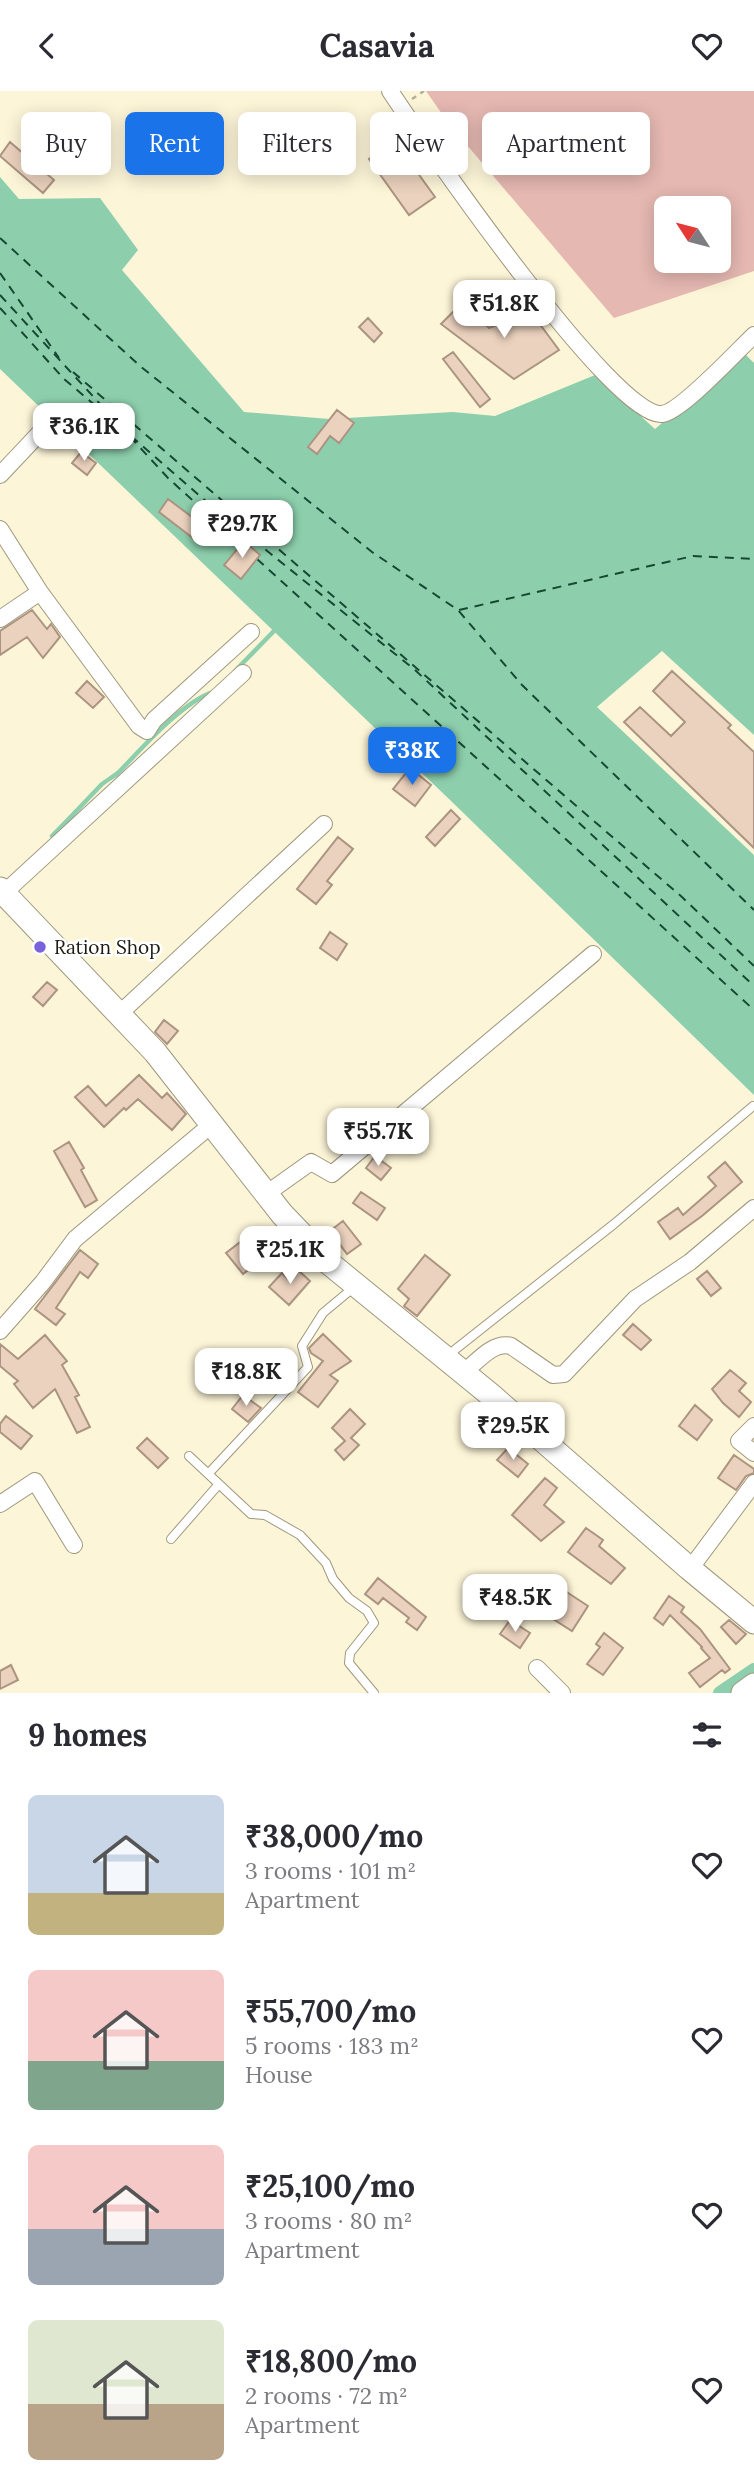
<!DOCTYPE html>
<html lang="en">
<head>
<meta charset="utf-8">
<style>
  body { margin:0; font-family:Lora,serif; background:#f7f7f7; color:#2b2b33; height:100vh; display:flex; flex-direction:column; font-size:26px; white-space:nowrap }
  * { box-sizing:border-box; margin:0 }
  p { font-size:23px; color:#7c7c81 }
  .icon { flex:none; width:38px; height:38px; fill:none; stroke:currentColor; stroke-width:2; stroke-linecap:round; stroke-linejoin:round }
  .map { position:relative; height:1602px; overflow:hidden }
  .sheet { display:flex; flex-direction:column; background:#fff; flex:1 }
  .sheet>* { flex:none }
  .hud { position:absolute; left:21px; top:21px; width:712px; height:63px; display:flex; gap:14px }
  .needle { width:46px; rotate:306deg }
  .fabs { position:absolute; left:654px; top:105px; display:grid; gap:14px }
  .fabs a { display:grid; place-items:center; width:77px; height:77px; border-radius:10px; background:#fff; box-shadow:0 4px 18px #0003; font-size:35px }
  .price { position:absolute; translate:-50% -60px; padding:0 16px; border-radius:14px; background:#fff; color:#222; font-size:23px; line-height:46px; filter:drop-shadow(0 2px 4px #0008) }
  .price::after { content:''; position:absolute; left:50%; top:42px; width:21px; height:16px; margin-left:-10px; background:inherit; clip-path:polygon(0 0,100% 0,50% 100%) }
  .price.active { background:#1a73e8; color:#fff }
  ul { padding:0; list-style:none }
  li { display:flex; align-items:center; gap:21px; height:175px; padding:0 28px }
  li span { display:grid; place-items:center; flex:none; width:196px; height:140px; border-radius:10px; color:#555 }
  li>.icon { margin-inline-start:auto }
  span .icon { width:84px; height:84px; fill:#fffc; stroke-width:1 }
  li b { font-size:30px }
  h2 { display:flex; justify-content:space-between; align-items:center; height:84px; padding:0 28px; font-size:30px }
  .tag { padding:0 24px; border-radius:10px; background:#fff; box-shadow:0 4px 18px #0003; font-size:24px; line-height:63px }
  .tag.active { background:#1a73e8; color:#fff }
  header { display:flex; justify-content:space-between; align-items:center; height:91px; padding:0 28px; background:#fff; font-size:32px; font-weight:800 }
  .map>svg:first-child { display:block }
  .green { fill:#e5b8b1; fill-rule:evenodd }
  .water { fill:#8dcfad }
  .lines { fill:none; stroke-linecap:round; stroke-linejoin:round }
  .stream { stroke:#8dcfad; stroke-width:4.5 }
  .canal { stroke:#8dcfad; stroke-width:14 }
  .ferry { stroke:#154932; stroke-width:2; stroke-dasharray:9 7; stroke-linecap:butt }
  .building { fill:#ebd2be; stroke:#ab9481; stroke-width:2 }
  .lane-casing { stroke:#9e977c; stroke-width:10 }
  .street-casing { stroke:#9e977c; stroke-width:18 }
  .secondary-casing { stroke:#9e977c; stroke-width:25 }
  .path { stroke:#b4ae97; stroke-width:2.5; stroke-dasharray:5 5; stroke-linecap:butt }
  .lane { stroke:#fff; stroke-width:8 }
  .street { stroke:#fff; stroke-width:16 }
  .secondary { stroke:#fff; stroke-width:23 }
  .poi-dot { fill:#7a62dc; stroke:#fff; stroke-width:2.5 }
  .labels { text-anchor:middle; dominant-baseline:central; stroke-width:5; stroke-linejoin:round; paint-order:stroke }
  .poi-label { font-size:19px; fill:#1d1a10; stroke:#fff; text-anchor:start }
</style>
</head>
<body>
<header><svg class="icon" aria-label="back" viewBox="0 0 24 24"><path d="M15 5l-7 7 7 7"/></svg>Casavia<svg class="icon" aria-label="heart" viewBox="0 0 24 24"><path d="M12 20l-8-8c-3-5 5-10 8-4 3-6 11-1 8 4z"/></svg></header>
<div class="map">
<svg width="754" height="1602" viewBox="0 0 754 1602">
  <rect width="100%" height="100%" fill="#fdf5d8"/>
  <path class="green" d="M426,0H754V180L614,227L449,33ZM667,117H719V170H667Z"/>
  <path class="water" d="M0,86L19,108L100,107L138,159L122,179L244,321L329,328L453,321L495,325L595,284L655,338L743,261L754,272V644L662,560L597,616L754,764V1004L449,708L0,278Z"/>
  <g class="lines">
    <path class="stream" d="M235,580L273,541
      M52,745C69,728 85,711 101,694C107,689 113,686 119,681C142,657 183,610 214,601"/>
    <path class="canal" d="M720,1602L754,1579"/>
    <path class="ferry" d="M0,147L140,275L372,461L458,519L522,594L754,819
      M0,182L59,267
      M0,204L168,387L243,455
      M0,217L64,288L116,332
      M73,281L682,806L754,875
      M131,345L215,418L415,579L754,895
      M257,468L754,919
      M459,519L693,465L754,468"/>
  </g>
  <path class="building" d="M394,49L435,106L409,124L369,68Z
    M10,51L54,89L43,102L0,65Z
    M464,210L489,237L530,220L559,259L514,288L441,233Z
    M368,227L382,242L374,251L359,236Z
    M453,261L490,308L480,316L443,268Z
    M337,319L354,332L339,352L330,345L317,363L308,356Z
    M81,361L96,372L87,384L72,372Z
    M168,408L208,438L198,451L159,421Z
    M244,450L260,464L241,488L224,474Z
    M32,519L47,538L51,533L60,546L43,567L27,546L0,564V540Z
    M672,580L731,634L728,637L754,661V757L624,631L640,616L671,645L685,631L653,600Z
    M87,590L104,606L93,617L76,602Z
    M410,677L431,694L415,715L393,698Z
    M451,719L460,728L435,755L426,746Z
    M338,746L353,758L327,790L332,794L316,813L297,798Z
    M330,841L347,853L337,869L320,857Z
    M47,891L57,899L43,915L33,906Z
    M164,929L178,940L167,953L155,941Z
    M139,984L162,1007L167,1002L186,1023L172,1039L138,1008L126,1019L124,1017L104,1036L75,1006L88,995L106,1015Z
    M69,1051L84,1077L81,1079L97,1109L85,1116L54,1060Z
    M375,1065L391,1077L381,1089L366,1077Z
    M725,1071L742,1091L702,1125L670,1148L658,1131L678,1117L683,1124L716,1095L708,1086Z
    M361,1101L385,1117L377,1129L353,1112Z
    M343,1130L361,1153L347,1163L330,1140Z
    M248,1145L265,1166L243,1183L226,1162Z
    M284,1145L293,1154L276,1170L267,1161Z
    M80,1159L98,1173L88,1187L80,1181L56,1217L65,1223L56,1234L35,1218Z
    M425,1164L450,1184L417,1225L404,1215L409,1208L398,1198Z
    M298,1179L310,1190L289,1214L269,1196L282,1182L289,1189Z
    M707,1180L721,1197L711,1205L697,1188Z
    M633,1233L651,1249L641,1259L623,1244Z
    M323,1243L351,1270L330,1284L338,1290L318,1316L298,1301L323,1270L311,1262L309,1257Z
    M45,1244L67,1270L62,1274L79,1304L75,1306L90,1336L77,1342L55,1298L33,1317L14,1293L18,1290L0,1275V1253L18,1268Z
    M730,1279L746,1292L739,1300L751,1311L739,1326L723,1312L712,1298Z
    M243,1304L261,1317L248,1331L232,1318Z
    M695,1314L712,1329L697,1349L679,1335Z
    M350,1318L365,1333L351,1347L359,1354L344,1369L335,1359L345,1350L332,1337Z
    M6,1325L32,1345L21,1358L0,1341V1333Z
    M147,1347L168,1367L158,1377L137,1357Z
    M508,1357L528,1373L518,1386L497,1369Z
    M734,1364L754,1378V1382L746,1385L736,1399L718,1387Z
    M545,1387L557,1397L544,1414L564,1431L541,1450L512,1424Z
    M586,1437L603,1449L599,1455L625,1477L611,1493L568,1461Z
    M378,1487L426,1526L417,1539L406,1531L409,1527L383,1507L378,1513L365,1503Z
    M559,1496L588,1515L572,1540L528,1512L538,1497L552,1506Z
    M669,1505L684,1516L681,1521L700,1538L730,1578L725,1582L722,1579L700,1596L689,1582L710,1567L701,1557L702,1556L670,1524L663,1534L654,1527Z
    M510,1529L530,1542L520,1557L500,1543Z
    M729,1529L746,1543L736,1553L721,1536Z
    M604,1542L623,1557L603,1584L587,1573L600,1556L596,1553Z
    M11,1574L18,1589L0,1598V1580Z"/>
  <g class="lines">
    <defs>
      <path id="lane" d="M447,1265L614,1133L753,1015
        M189,1365L251,1423L265,1424L300,1444L326,1472L333,1488L349,1507L367,1520L374,1532L350,1562L349,1572L374,1602
        M209,1382L308,1276L302,1255L323,1222L353,1197
        M171,1448L219,1393"/>
      <path id="street" d="M390,0C422,48 615,329 662,323C681,321 737,260 754,244
        M0,384L49,332
        M0,438L40,501L139,635L147,640L154,629L251,541
        M0,528L40,501
        M4,802L243,582
        M119,923L324,733
        M266,1103L311,1071L332,1083L593,863
        M0,1240L43,1191L75,1148L211,1034
        M463,1282C477,1271 493,1250 511,1255L553,1284L564,1283L635,1208L690,1171L754,1117
        M754,1335L739,1350L754,1362
        M0,1413L35,1390L74,1454
        M690,1478L754,1392
        M537,1577L562,1602"/>
      <path id="secondary" d="M0,798L155,961L282,1123L329,1172L492,1305L690,1478L754,1531
        M743,1602L754,1594"/>
    </defs>
    <use href="#lane" class="lane-casing"/>
    <use href="#street" class="street-casing"/>
    <use href="#secondary" class="secondary-casing"/>
    <path class="path" d="M412,8L424,0"/>
    <use href="#lane" class="lane"/>
    <use href="#street" class="street"/>
    <use href="#secondary" class="secondary"/>
  </g>
  <circle class="poi-dot" cx="40" cy="856" r="7"/>
  <g class="labels">
    <g class="poi-label">
      <text x="54" y="856">Ration Shop</text>
    </g>
  </g>
</svg>
<div class="fabs">
<a><svg class="needle" viewBox="-14 -14 28 28"><path d="M0-13l5 13h-10z" fill="#e53935"/><path d="M0 13l5-13h-10z" fill="#7c7c81"/></svg></a>
</div>
<b class="price" style="left:504px;top:249px">₹51.8K</b>
<b class="price" style="left:84px;top:372px">₹36.1K</b>
<b class="price" style="left:242px;top:469px">₹29.7K</b>
<b class="price active" style="left:412px;top:696px">₹38K</b>
<b class="price" style="left:378px;top:1077px">₹55.7K</b>
<b class="price" style="left:290px;top:1195px">₹25.1K</b>
<b class="price" style="left:246px;top:1317px">₹18.8K</b>
<b class="price" style="left:513px;top:1371px">₹29.5K</b>
<b class="price" style="left:515px;top:1543px">₹48.5K</b>
<div class="hud">
<a class="tag">Buy</a>
<a class="tag active">Rent</a>
<a class="tag">Filters</a>
<a class="tag">New</a>
<a class="tag">Apartment</a>
</div>
</div>
<section class="sheet">
<h2>9 homes<svg class="icon" aria-label="filters" viewBox="0 0 24 24"><path d="M4 7h16M4 17h16"/><circle cx="9" cy="7" r="2"/><circle cx="15" cy="17" r="2"/></svg></h2>
<ul>
<li><span style="background:linear-gradient(#c9d6e8 70%,#c2b280 0)"><svg class="icon" aria-label="home" viewBox="0 0 24 24"><path d="M3 11l9-7 9 7M6 9v11h12V9"/></svg></span><div><b>₹38,000/mo</b><p>3 rooms · 101 m²</p><p>Apartment</p></div><svg class="icon" aria-label="heart" viewBox="0 0 24 24"><path d="M12 20l-8-8c-3-5 5-10 8-4 3-6 11-1 8 4z"/></svg></li>
<li><span style="background:linear-gradient(#f6c9c9 65%,#7fa58c 0)"><svg class="icon" aria-label="home" viewBox="0 0 24 24"><path d="M3 11l9-7 9 7M6 9v11h12V9"/></svg></span><div><b>₹55,700/mo</b><p>5 rooms · 183 m²</p><p>House</p></div><svg class="icon" aria-label="heart" viewBox="0 0 24 24"><path d="M12 20l-8-8c-3-5 5-10 8-4 3-6 11-1 8 4z"/></svg></li>
<li><span style="background:linear-gradient(#f6c9c9 60%,#9aa5b1 0)"><svg class="icon" aria-label="home" viewBox="0 0 24 24"><path d="M3 11l9-7 9 7M6 9v11h12V9"/></svg></span><div><b>₹25,100/mo</b><p>3 rooms · 80 m²</p><p>Apartment</p></div><svg class="icon" aria-label="heart" viewBox="0 0 24 24"><path d="M12 20l-8-8c-3-5 5-10 8-4 3-6 11-1 8 4z"/></svg></li>
<li><span style="background:linear-gradient(#dfe7d0 60%,#b9a48a 0)"><svg class="icon" aria-label="home" viewBox="0 0 24 24"><path d="M3 11l9-7 9 7M6 9v11h12V9"/></svg></span><div><b>₹18,800/mo</b><p>2 rooms · 72 m²</p><p>Apartment</p></div><svg class="icon" aria-label="heart" viewBox="0 0 24 24"><path d="M12 20l-8-8c-3-5 5-10 8-4 3-6 11-1 8 4z"/></svg></li>
</ul>
</section>
</body>
</html>
